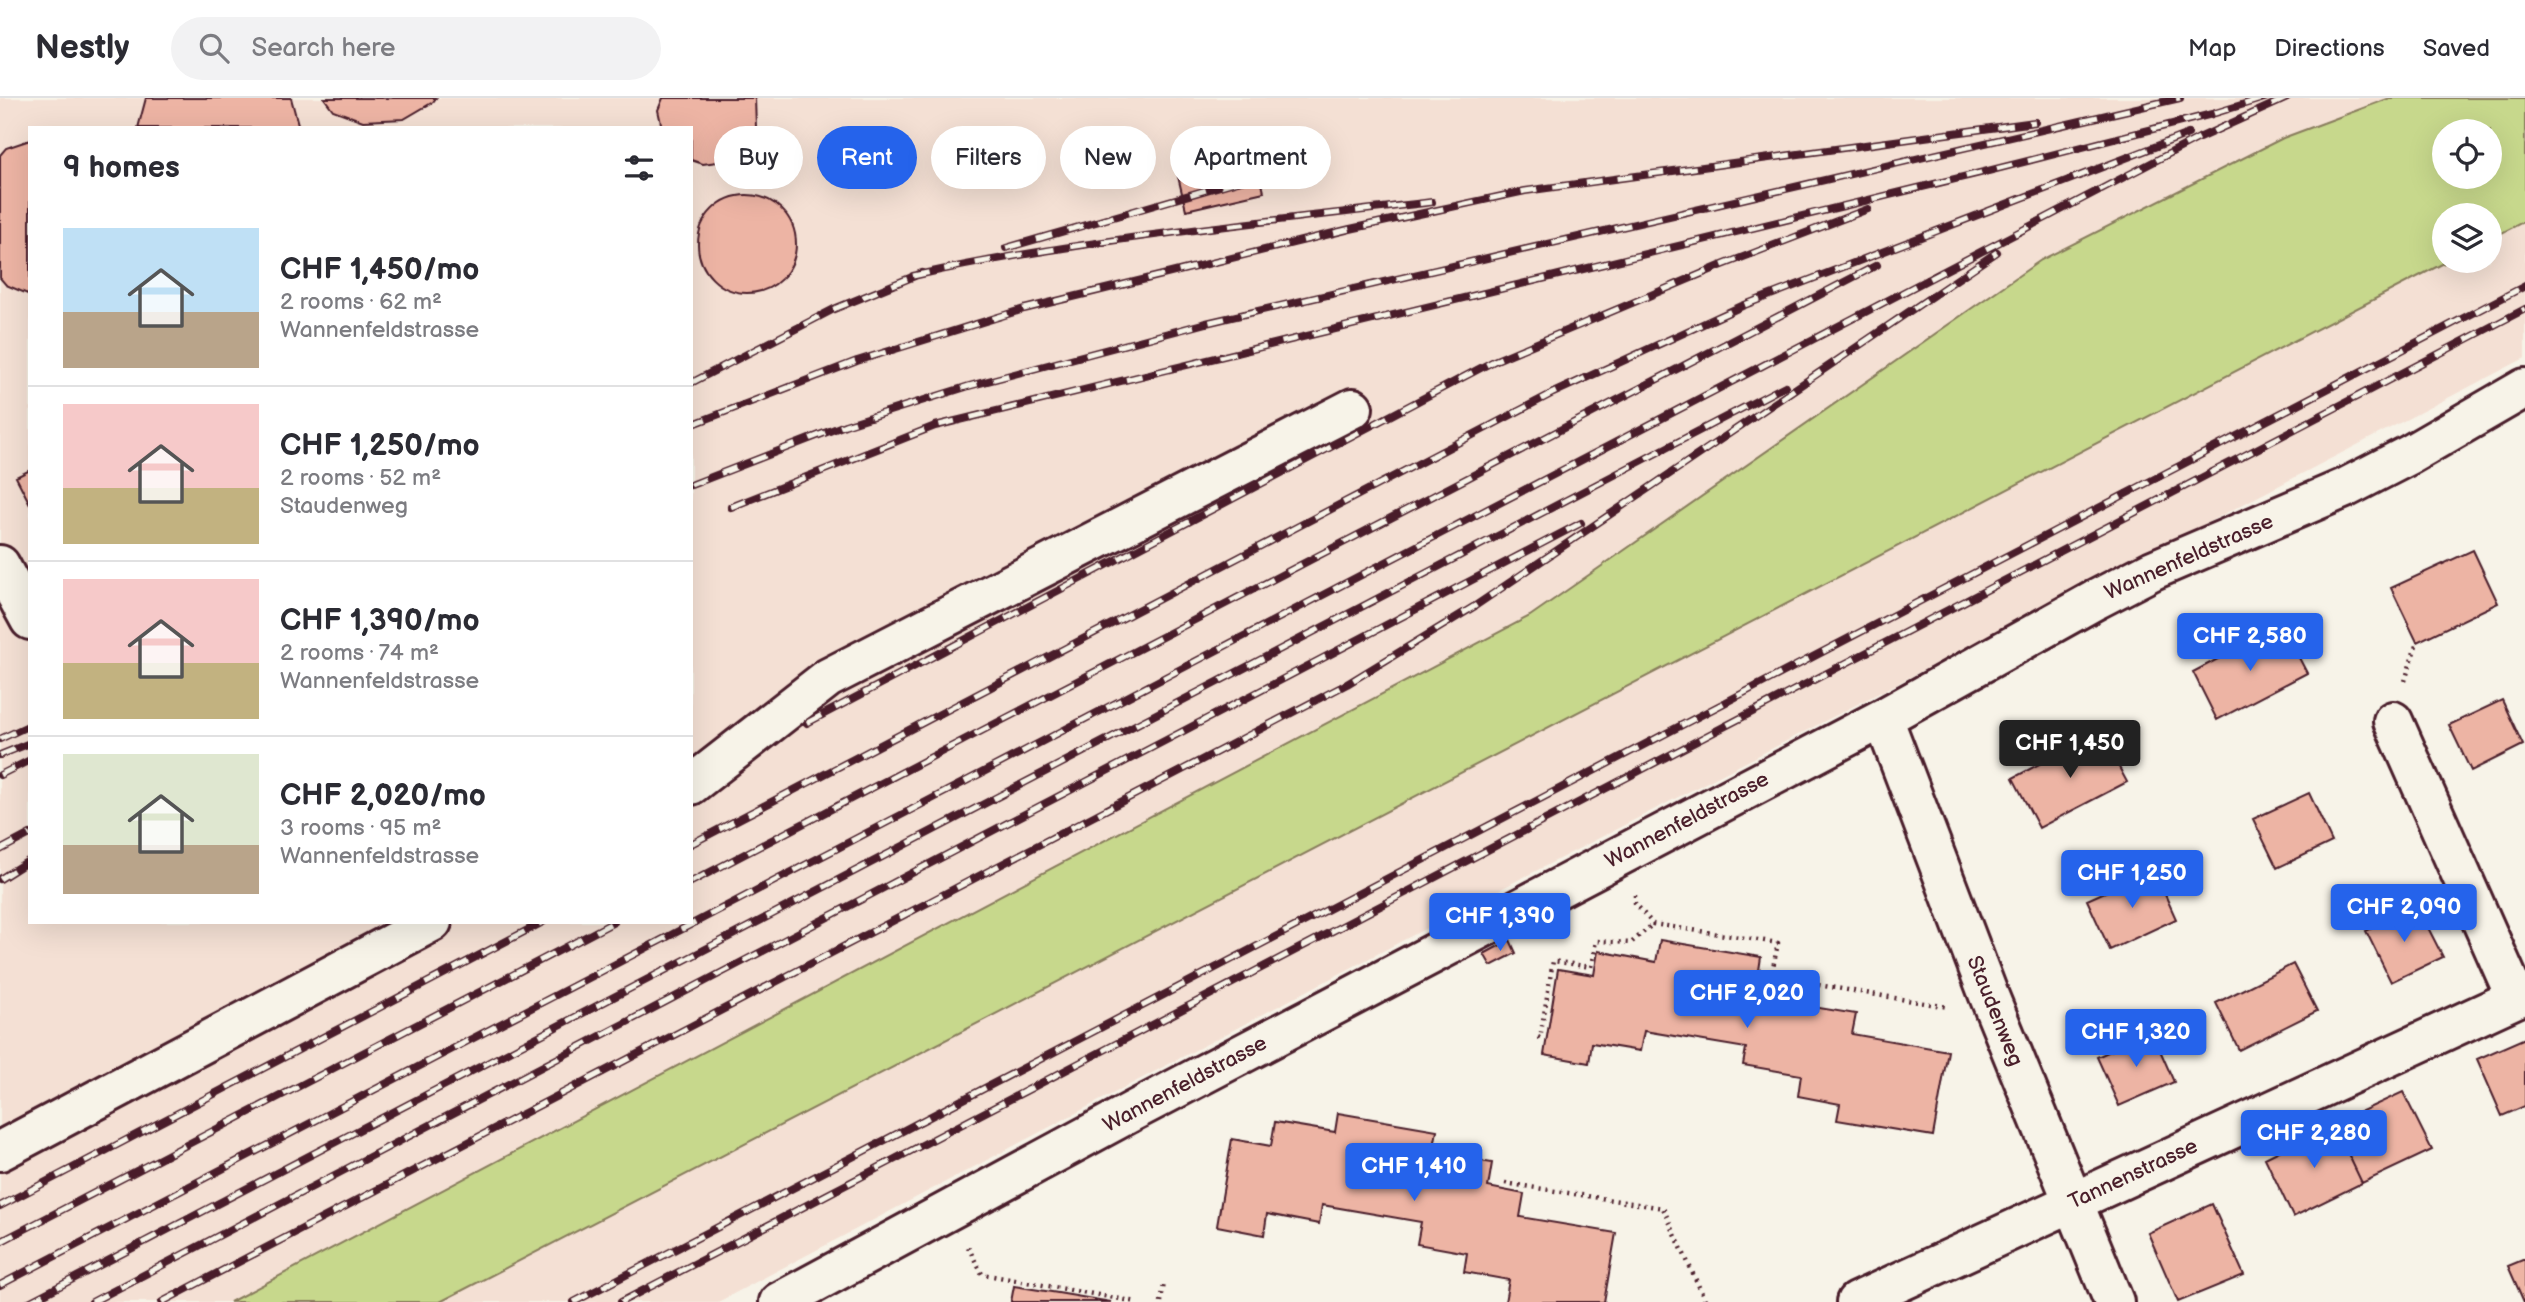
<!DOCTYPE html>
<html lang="en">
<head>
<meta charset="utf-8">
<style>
  body { margin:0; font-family:"Balsamiq Sans",sans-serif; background:#f2f2f3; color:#2b2b33; height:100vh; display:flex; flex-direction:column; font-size:26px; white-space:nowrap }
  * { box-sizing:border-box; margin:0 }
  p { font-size:23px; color:#7c7c81 }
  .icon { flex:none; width:38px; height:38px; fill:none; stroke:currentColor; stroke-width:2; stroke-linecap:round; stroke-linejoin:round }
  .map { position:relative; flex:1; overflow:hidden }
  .side { position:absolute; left:28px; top:28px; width:665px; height:798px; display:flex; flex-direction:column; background:#fff; border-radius:0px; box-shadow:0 7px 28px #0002 }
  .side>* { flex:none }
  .top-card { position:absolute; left:714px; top:28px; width:665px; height:63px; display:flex; gap:14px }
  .controls { position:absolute; left:2432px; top:21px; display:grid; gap:14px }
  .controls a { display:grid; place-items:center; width:70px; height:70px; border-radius:50%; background:#fff; box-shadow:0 7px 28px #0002; font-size:35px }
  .price { position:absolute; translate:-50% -60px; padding:0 16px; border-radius:7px; background:#2563eb; color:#fff; font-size:23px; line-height:46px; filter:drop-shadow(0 2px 4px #0008) }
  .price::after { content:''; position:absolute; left:50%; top:42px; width:21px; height:16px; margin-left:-10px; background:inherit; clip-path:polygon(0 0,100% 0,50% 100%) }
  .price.active { background:#222; color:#fff }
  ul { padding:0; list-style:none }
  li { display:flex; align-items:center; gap:21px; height:175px; padding:0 35px }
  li+li { border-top:2px solid #e1e1e2 }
  li span { display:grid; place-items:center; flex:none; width:196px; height:140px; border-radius:0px; color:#555 }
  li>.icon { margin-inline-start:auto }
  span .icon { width:84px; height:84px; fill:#fffc; stroke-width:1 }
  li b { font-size:30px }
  h2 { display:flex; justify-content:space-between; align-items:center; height:84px; padding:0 35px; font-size:30px }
  .chip { padding:0 24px; border-radius:32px; background:#fff; box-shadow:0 7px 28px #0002; font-size:24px; line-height:63px }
  .chip.active { background:#2563eb; color:#fff }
  header { display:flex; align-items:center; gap:42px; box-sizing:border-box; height:98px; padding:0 35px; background:#fff; border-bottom:2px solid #e1e1e2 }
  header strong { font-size:33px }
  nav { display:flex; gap:38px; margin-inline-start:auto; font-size:24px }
  .search { width:490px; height:63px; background:#f2f2f3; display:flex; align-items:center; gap:18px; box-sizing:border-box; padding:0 24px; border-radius:38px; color:#7c7c81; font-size:26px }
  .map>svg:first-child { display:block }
  .built { fill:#f4e0d4; fill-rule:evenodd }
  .green { fill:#c7d88c; stroke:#887c5c; stroke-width:2; fill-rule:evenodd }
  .building { fill:#edb4a4; stroke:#4a1f2b; stroke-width:2 }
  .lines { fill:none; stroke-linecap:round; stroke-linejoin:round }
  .minor-casing { stroke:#4a1f2b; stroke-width:44 }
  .path { stroke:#4a1f2b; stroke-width:4.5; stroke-dasharray:2 5; stroke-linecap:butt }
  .minor { stroke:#f7f3e8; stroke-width:38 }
  .rail-casing { stroke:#4a1f2b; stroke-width:8 }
  .rail { stroke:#f7f3e8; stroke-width:5; stroke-dasharray:16; stroke-linecap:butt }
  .labels { text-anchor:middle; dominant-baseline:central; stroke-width:5; stroke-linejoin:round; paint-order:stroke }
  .street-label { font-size:21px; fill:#4a1f2b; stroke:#f7f3e8 }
</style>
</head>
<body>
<header>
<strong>Nestly</strong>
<div class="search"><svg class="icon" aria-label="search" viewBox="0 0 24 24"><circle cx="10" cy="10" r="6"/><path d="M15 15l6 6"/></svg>Search here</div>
<nav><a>Map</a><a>Directions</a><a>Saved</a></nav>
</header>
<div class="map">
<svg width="2525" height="1204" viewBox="0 0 2525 1204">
  <rect width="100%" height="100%" fill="#f7f3e8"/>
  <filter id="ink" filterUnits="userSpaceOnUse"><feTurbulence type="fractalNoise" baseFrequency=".0143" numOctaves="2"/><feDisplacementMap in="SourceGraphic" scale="14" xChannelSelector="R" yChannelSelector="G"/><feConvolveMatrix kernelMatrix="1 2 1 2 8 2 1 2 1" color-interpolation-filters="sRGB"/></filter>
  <g filter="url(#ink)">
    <path class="built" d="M0,0H2390L2283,40L2041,163L1530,518L230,1204H0ZM30,30H691V824H30Z
      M2525,123V260L1472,806L718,1204H440L2448,163H2490V141Z"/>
    <path class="green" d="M2390,0H2525V123L2490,141V117H2445V163H2448L440,1204H230L1530,518L2041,162L2283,40ZM2445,33H2490V79H2445Z"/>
    <path class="building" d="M146,0H291L299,30H138Z
      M324,0H436L433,4L404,21L363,23L333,12Z
      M663,0H755L756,29L746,49L724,63L703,66L691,62V30H662L658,12Z
      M30,42V197L6,187L0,180V57L6,50Z
      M1254,51L1264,94L1186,112L1176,70Z
      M698 146a49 49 0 1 1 98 0a49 49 0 1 1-98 0Z
      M30,372V406L16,379Z
      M2473,452L2498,505L2417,544L2391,490Z
      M2282,527L2307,575L2217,622L2193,574Z
      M2502,602L2523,647L2471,673L2449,627Z
      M2100,634L2127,684L2039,730L2013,680Z
      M2309,695L2332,744L2277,770L2253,721Z
      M2154,772L2176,821L2110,852L2087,802Z
      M2417,808L2443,859L2391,884L2366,833Z
      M1510,842L1516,855L1491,868L1484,856Z
      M1660,842L1761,859L1758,879L1817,889L1813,909L1856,916L1852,936L1948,953L1933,1038L1837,1022L1840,1006L1798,998L1801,977L1743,967L1746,950L1644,933L1640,953L1592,945L1589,965L1544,957L1558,871L1594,877L1598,853L1656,864Z
      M2293,866L2317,913L2239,952L2216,905Z
      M2152,934L2174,984L2119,1008L2097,959Z
      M2525,940V1008L2502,1018L2477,961Z
      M2403,994L2432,1052L2362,1085L2334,1026Z
      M1338,1015L1437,1032L1433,1055L1492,1065L1488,1089L1524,1096L1520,1119L1616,1135L1604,1204H1505L1509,1182L1464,1174L1467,1155L1417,1146L1421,1124L1322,1107L1319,1126L1267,1116L1264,1137L1217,1128L1232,1041L1271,1048L1275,1024L1335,1034Z
      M2334,1026L2362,1085L2293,1119L2265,1060Z
      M2212,1106L2244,1177L2178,1204L2148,1135Z
      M2525,1161V1204H2524L2508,1168Z
      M1014,1188L1058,1195L1111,1204H1011Z"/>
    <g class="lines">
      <defs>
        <path id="minor" d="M0,467L30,522
          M1883,620L1989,898L2114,1204
          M2393,623L2516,900
          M691,687L828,580L1353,310
          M0,1053L432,824
          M779,1204L1133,1013L1883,620L2095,502L2153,472L2345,390L2409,357L2525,290
          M1856,1204L2525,896"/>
      </defs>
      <use href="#minor" class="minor-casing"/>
      <path class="path" d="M2405,583L2417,544
        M1635,797V805L1653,826L1778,845L1771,879L1948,909
        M1538,939L1540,940L1553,863L1591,869L1596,843L1631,845L1653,826
        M1505,1085L1663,1110L1706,1204
        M968,1149L982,1176L1137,1204
        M1161,1204L1164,1185"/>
      <use href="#minor" class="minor"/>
      <defs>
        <path id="rail" d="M1006,150L1255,78
          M913,178C1084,140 1259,125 1432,104
          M691,285L834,211L922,175
          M691,327L857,263L1024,211L1350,131L1525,93L2035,24
          M691,387L845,327L969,288L1206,225L2180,0
          M731,409L935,328L1988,73L2212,16L2264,0
          M807,625L1494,263L1720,168L1868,111
          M0,641L30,627
          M0,657L30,645
          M0,677L30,662
          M691,746L1553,295L1742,208L2188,36
          M0,752L30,736
          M0,781L30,762
          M691,784L1877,167
          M0,1108L543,824
          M0,1144L614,824
          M0,1187L2199,40L2287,0
          M29,1204L1785,288
          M92,1204L1581,425
          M162,1204L1347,586L1475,508L1997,154
          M574,1204L2525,188
          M621,1204L2525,211"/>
      </defs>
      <use href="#rail" class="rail-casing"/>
      <use href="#rail" class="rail"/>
    </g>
  </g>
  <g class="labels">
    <g class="street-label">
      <text transform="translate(2189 459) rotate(-24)">Wannenfeldstrasse</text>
      <text transform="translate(1687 722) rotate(-28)">Wannenfeldstrasse</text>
      <text transform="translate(1995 913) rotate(68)">Staudenweg</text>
      <text transform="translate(1185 986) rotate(-28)">Wannenfeldstrasse</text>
      <text transform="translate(2133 1076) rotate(-25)">Tannenstrasse</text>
    </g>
  </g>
</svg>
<div class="controls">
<a><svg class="icon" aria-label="locate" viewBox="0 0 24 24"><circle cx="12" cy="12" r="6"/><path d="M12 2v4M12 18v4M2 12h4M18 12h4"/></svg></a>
<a><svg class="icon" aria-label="layers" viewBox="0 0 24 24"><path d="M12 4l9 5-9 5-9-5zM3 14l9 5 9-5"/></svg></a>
</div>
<b class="price" style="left:2250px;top:575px">CHF 2,580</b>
<b class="price active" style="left:2070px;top:682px">CHF 1,450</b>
<b class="price" style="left:2132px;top:812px">CHF 1,250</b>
<b class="price" style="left:2404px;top:846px">CHF 2,090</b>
<b class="price" style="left:1500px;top:855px">CHF 1,390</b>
<b class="price" style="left:1747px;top:932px">CHF 2,020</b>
<b class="price" style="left:2136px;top:971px">CHF 1,320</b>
<b class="price" style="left:2314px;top:1072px">CHF 2,280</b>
<b class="price" style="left:1414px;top:1105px">CHF 1,410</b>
<div class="top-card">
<a class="chip">Buy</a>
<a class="chip active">Rent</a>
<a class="chip">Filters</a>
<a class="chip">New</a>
<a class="chip">Apartment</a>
</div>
<section class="side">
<h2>9 homes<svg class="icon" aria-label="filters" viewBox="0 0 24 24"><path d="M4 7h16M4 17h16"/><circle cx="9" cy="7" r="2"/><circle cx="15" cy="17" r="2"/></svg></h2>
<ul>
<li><span style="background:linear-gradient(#bfe0f5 60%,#b9a48a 0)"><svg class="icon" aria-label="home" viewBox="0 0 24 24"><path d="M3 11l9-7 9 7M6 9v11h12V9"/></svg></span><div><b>CHF 1,450/mo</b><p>2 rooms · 62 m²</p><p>Wannenfeldstrasse</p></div></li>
<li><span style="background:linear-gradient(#f6c9c9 60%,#c2b280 0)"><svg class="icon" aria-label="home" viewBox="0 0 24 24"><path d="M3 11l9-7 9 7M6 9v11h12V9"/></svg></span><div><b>CHF 1,250/mo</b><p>2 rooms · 52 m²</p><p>Staudenweg</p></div></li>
<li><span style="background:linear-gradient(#f6c9c9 60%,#c2b280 0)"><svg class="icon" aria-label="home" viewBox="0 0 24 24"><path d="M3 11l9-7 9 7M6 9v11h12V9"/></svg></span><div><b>CHF 1,390/mo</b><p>2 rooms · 74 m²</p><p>Wannenfeldstrasse</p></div></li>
<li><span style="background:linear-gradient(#dfe7d0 65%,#b9a48a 0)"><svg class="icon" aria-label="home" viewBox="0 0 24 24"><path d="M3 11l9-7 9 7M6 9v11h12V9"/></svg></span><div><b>CHF 2,020/mo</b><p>3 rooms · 95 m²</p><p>Wannenfeldstrasse</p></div></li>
</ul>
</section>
</div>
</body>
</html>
